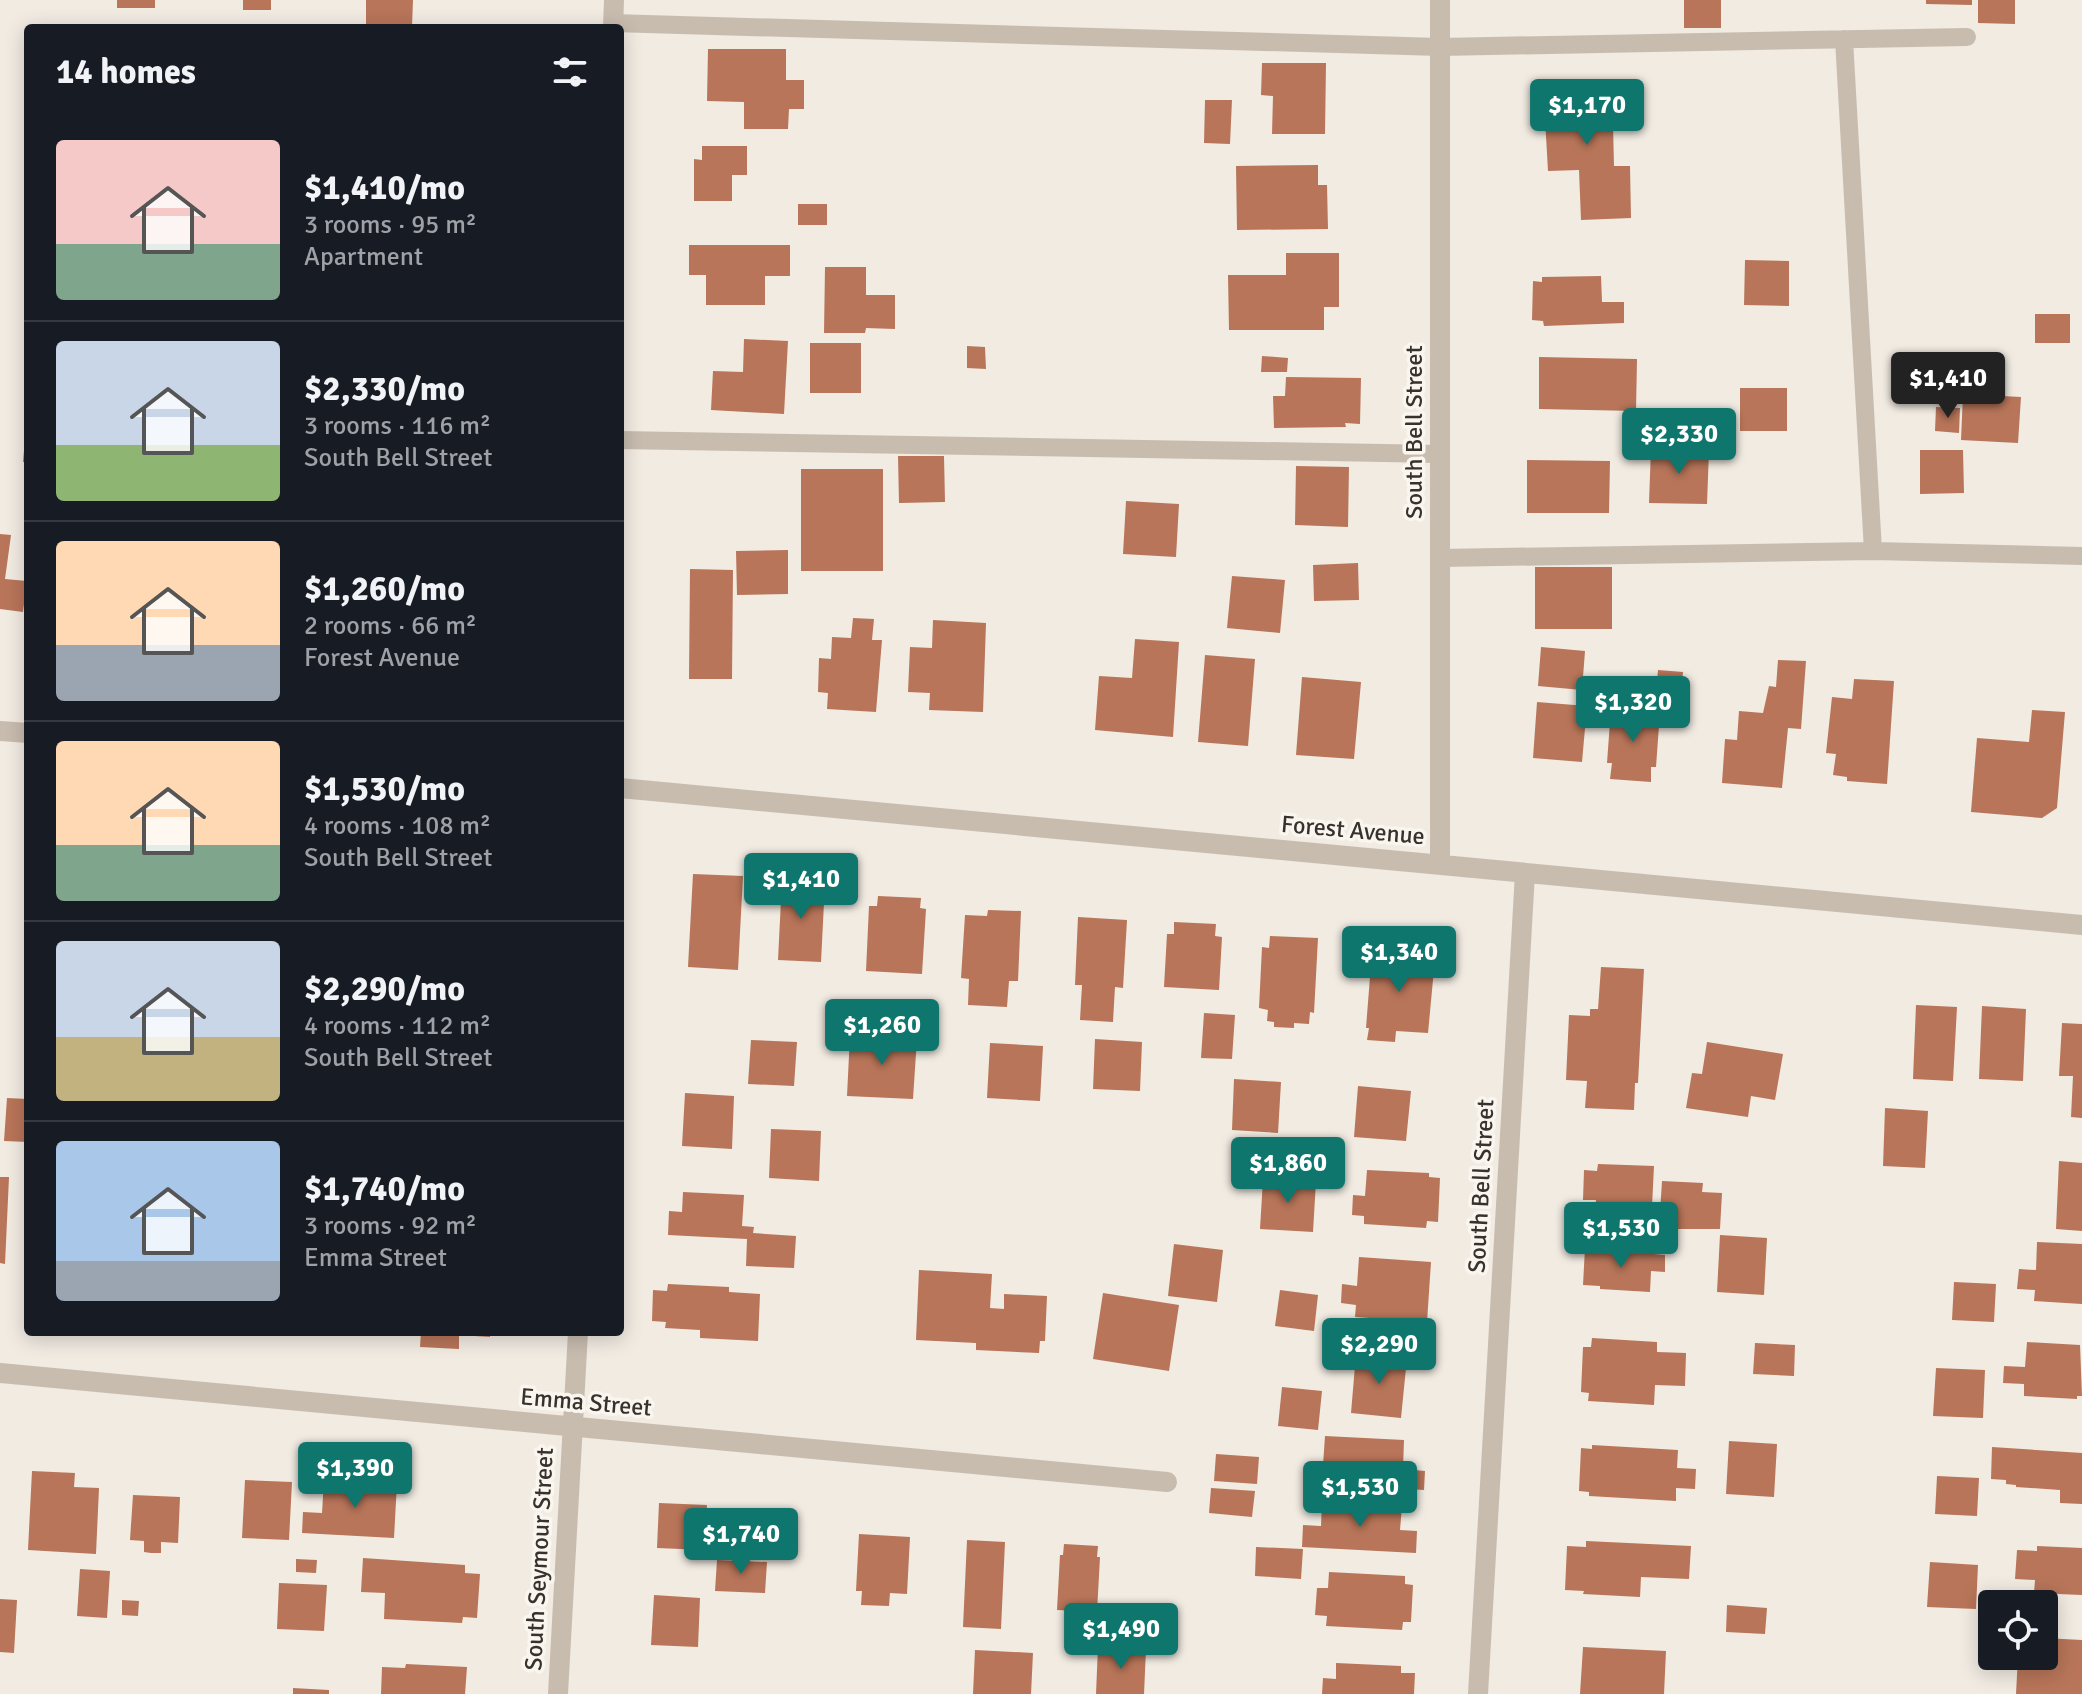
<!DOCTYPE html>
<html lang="en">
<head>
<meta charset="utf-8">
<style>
  body { margin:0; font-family:Signika,sans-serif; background:#242831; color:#f1f3f6; height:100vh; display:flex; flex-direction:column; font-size:30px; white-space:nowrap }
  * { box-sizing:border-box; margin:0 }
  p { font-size:26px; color:#9ea1a6 }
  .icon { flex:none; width:44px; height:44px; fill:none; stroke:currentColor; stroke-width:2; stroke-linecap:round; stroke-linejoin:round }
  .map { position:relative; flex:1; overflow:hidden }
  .panel { position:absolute; left:24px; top:24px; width:600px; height:1312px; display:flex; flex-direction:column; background:#171b24; border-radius:8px; box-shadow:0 4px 20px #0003 }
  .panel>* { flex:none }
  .controls { position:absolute; left:1978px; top:1590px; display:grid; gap:16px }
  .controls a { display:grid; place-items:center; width:80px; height:80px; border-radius:8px; background:#171b24; box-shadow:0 4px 20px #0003; font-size:40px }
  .price { position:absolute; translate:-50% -68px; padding:0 18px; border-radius:8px; background:#0f766e; color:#fff; font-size:26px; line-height:52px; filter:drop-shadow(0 2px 4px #0008) }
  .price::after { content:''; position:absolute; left:50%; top:48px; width:24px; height:18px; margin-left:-12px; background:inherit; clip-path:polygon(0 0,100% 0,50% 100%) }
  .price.active { background:#222; color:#fff }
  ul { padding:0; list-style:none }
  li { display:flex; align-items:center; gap:24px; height:200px; padding:0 32px }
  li+li { border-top:2px solid #363941 }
  li span { display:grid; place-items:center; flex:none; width:224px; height:160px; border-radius:8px; color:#555 }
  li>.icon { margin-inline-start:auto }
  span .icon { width:96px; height:96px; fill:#fffc; stroke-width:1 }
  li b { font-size:34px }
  h2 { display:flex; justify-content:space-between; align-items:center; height:96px; padding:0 32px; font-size:34px }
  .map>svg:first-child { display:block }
  .building { fill:#b87559 }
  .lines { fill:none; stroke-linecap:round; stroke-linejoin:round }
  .lane { stroke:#c8bcaf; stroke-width:18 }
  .street { stroke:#c8bcaf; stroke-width:20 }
  .labels { text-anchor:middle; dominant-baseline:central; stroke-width:7; stroke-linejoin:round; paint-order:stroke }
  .street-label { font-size:24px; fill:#38312c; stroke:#f9f5ef }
</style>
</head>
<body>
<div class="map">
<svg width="2082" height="1694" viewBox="0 0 2082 1694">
  <rect width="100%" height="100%" fill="#f1ebe2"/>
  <path class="building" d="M117,0H155V8H117Z
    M243,0H271V10H243Z
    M366,0H413L412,27H366Z
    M1684,0H1721V28H1684Z
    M1926,0H1972V5L1926,4Z
    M1978,0H2015V24L1978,23Z
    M708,49H786V80H804V109H789L788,129H744V102L707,101Z
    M1262,63H1326L1325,134H1272L1273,96L1261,95Z
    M1612,83L1614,166H1630L1631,218L1581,220L1579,170L1548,171L1543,84Z
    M1205,100H1232L1230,144L1204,143Z
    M702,146H747V175H732V201H694V159L702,160Z
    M1318,165V185H1327L1328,229L1237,230L1236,166Z
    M798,204H827V225H798Z
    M689,245H790V276H765V305H706V275H689Z
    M1286,253H1339V307H1324V330H1229L1228,275H1286Z
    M1745,260L1789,261V306L1744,305Z
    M825,267H866V295H895V329L866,328L865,333H824Z
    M1601,276L1602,302H1624V323L1544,326L1543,321L1532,320L1533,281L1542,282V277Z
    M2035,314H2070V343H2035Z
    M744,339L788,341L784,414L711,410L713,371L743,372Z
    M810,343H861V393H810Z
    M967,346L985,347L986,369L967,368Z
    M1262,356L1288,358L1287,372H1261Z
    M1539,357L1637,359L1636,411L1539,409Z
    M1286,377L1361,378L1360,424L1345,423L1346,427L1274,428L1273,396H1285Z
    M1740,388H1787V431H1740Z
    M1963,394L2021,397L2018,443L1961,440Z
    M1936,407L1960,408L1959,433L1935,431Z
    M26,426H28V463L23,462Z
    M1651,448L1709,450L1707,504L1649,503Z
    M1920,450H1963L1964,493L1920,494Z
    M898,456H944L945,502L899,503Z
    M1527,460L1610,461L1609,513H1527Z
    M1296,466L1349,467L1348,527L1295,525Z
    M801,469H883V571H801Z
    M1126,501L1179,504L1176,557L1123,554Z
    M0,534L11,535L5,579L27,581L23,612L0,609Z
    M788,550V594L737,595L736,551Z
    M1358,563L1359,600L1314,601L1313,565Z
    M1535,567H1612V629H1535Z
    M690,569L733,570L732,679H689Z
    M1232,576L1285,580L1280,633L1227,628Z
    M853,618L874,619L872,640H882L876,712L827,709L828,693L818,692L819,658L831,659L832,637L851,638Z
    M933,620L986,623L983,712L929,710L930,693L908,692L910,647L932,648Z
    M1135,639L1179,642L1173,737L1095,730L1099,676L1132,678Z
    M1541,647L1585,651L1582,690L1538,686Z
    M1205,655L1255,659L1248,746L1198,742Z
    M1778,660L1806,661L1801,729L1788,728L1782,788L1722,783L1725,739L1737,740L1739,711L1763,713L1769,686L1776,687Z
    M1658,670L1683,672L1680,706L1655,704Z
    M1302,677L1361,682L1354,759L1296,755Z
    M1854,679L1894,681L1887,784L1847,781V777L1833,775L1836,754L1826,753L1832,697L1852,699Z
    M1537,702L1587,706L1582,762L1533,758Z
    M1611,708L1660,712L1656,767H1651V782L1610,779L1612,763H1607Z
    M2032,710L2065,712L2057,808L2042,818L1971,812L1977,738L2029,742Z
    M693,874L743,876L738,970L688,967Z
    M782,880L825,883L821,962L778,960Z
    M878,896L921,898L920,908L926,909L922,974L866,971L869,906H877Z
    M988,910L1021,911L1018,981H1009L1007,1007L968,1005L969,979L961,978L965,915L987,916Z
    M1078,917L1127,920L1123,988L1115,987L1113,1022L1080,1020L1082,985H1075Z
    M1174,922L1216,924L1215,936L1222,937L1219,990L1164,987L1167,934H1174Z
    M1270,936L1318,938L1314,1013L1310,1012L1309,1024L1294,1023V1028L1274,1027V1022L1267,1021L1268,1010L1259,1008L1262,947L1269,948Z
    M1378,949L1431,953L1429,968L1434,969L1428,1033L1396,1031L1395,1042L1367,1040L1369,1028H1366L1371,964H1377Z
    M1601,967L1644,969L1638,1083H1635L1634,1110L1585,1108L1587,1081L1566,1080L1569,1015L1590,1016V1009H1598Z
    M1916,1005L1957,1007L1953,1081L1913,1079Z
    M1982,1006L2026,1009L2023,1081L1979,1079Z
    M1204,1013L1235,1015L1232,1059L1201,1058Z
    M2062,1023L2082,1024V1118L2071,1117L2073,1076H2059Z
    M850,1035L917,1038L913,1099L847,1096Z
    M1095,1039L1142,1042L1140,1091L1093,1089Z
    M751,1040L797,1042L794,1086L748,1084Z
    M1707,1042L1783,1054L1775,1100L1751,1096L1748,1117L1686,1108L1692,1073L1702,1074Z
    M990,1043L1043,1046L1040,1101L987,1098Z
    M1234,1079L1281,1082L1278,1133L1232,1130Z
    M1358,1086L1411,1091L1406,1141L1354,1137Z
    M685,1093L734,1096L732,1149L682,1146Z
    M7,1098L28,1099V1142L4,1141Z
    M1885,1108L1928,1111L1925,1168L1883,1166Z
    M771,1129L821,1131L819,1181L769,1178Z
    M2059,1161L2082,1163V1231L2056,1229Z
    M1598,1164L1654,1166L1651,1227L1612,1225L1613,1209L1595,1208L1596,1200H1583L1584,1170L1597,1171Z
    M1367,1170L1429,1173V1177L1440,1178L1438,1222L1427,1221L1426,1228L1364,1224V1216L1352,1215L1353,1195L1365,1196Z
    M0,1177H9L5,1264L0,1263Z
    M1263,1179L1316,1181L1313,1232L1260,1229Z
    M1662,1181L1703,1183L1702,1192L1722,1193L1720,1229H1659Z
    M683,1192L744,1195L742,1226L754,1227L753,1233L796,1236L794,1268L746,1266L747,1239L668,1235L669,1211L682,1212Z
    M1720,1235L1767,1238L1764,1295L1717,1292Z
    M2037,1242L2082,1244V1304L2034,1301L2035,1290L2017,1289L2019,1269L2036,1270Z
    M1174,1244L1223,1250L1217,1302L1168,1296Z
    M1585,1248L1665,1255V1272L1651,1271L1650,1292L1600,1289V1286L1583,1285Z
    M1359,1257L1431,1262L1427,1322L1355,1317L1356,1305L1341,1303L1342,1284L1357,1286Z
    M919,1270L992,1274L990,1308L1004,1309V1294L1047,1296L1045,1341H1040L1039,1353L976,1350V1343L916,1340Z
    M1954,1282L1996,1284L1994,1322L1952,1320Z
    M668,1284L729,1287V1292L760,1294L758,1341L700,1338V1330L665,1328L666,1322L652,1321L653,1290L667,1291Z
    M1280,1290L1318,1295L1314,1331L1275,1326Z
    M1103,1293L1179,1305L1169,1371L1093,1359Z
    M421,1332H490V1337L459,1335V1349L420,1347Z
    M1592,1338L1657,1342V1352L1686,1353L1685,1386L1655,1385L1654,1405L1588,1401L1589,1393L1581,1392L1583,1347H1591Z
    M2027,1342L2080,1345L2082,1396H2077V1399L2024,1396V1384L2003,1383L2004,1366L2025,1367Z
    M1755,1343L1795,1345L1794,1376L1753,1374Z
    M1356,1354L1407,1358L1401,1418L1351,1413Z
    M1936,1368L1985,1370L1983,1418L1933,1416Z
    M1282,1387L1322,1391L1318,1430L1278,1426Z
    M1325,1436L1404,1440L1403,1469L1425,1471L1424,1490L1304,1483L1305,1464L1323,1465Z
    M1729,1441L1777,1444L1774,1497L1726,1494Z
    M1592,1445L1678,1450L1677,1468L1696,1469L1695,1489L1676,1488V1501L1589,1496V1492L1579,1491L1581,1448L1592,1449Z
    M1992,1447L2082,1453V1504L2060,1503V1490L2016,1487V1485L2006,1484V1480L1991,1479Z
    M1216,1454L1259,1457L1257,1484L1214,1481Z
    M32,1471L75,1473L74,1487L99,1488L96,1554L28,1550Z
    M1937,1476L1979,1478L1977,1516L1935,1514Z
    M324,1479L397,1483L394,1538L302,1533L303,1512L322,1513Z
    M245,1480L292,1482L289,1540L242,1538Z
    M1211,1488L1255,1491L1252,1517L1209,1513Z
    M133,1495L180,1497L178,1543L161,1542V1553H151L144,1552V1541L130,1540Z
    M1322,1501L1402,1506L1400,1530L1417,1531L1416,1553L1302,1547L1303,1525L1321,1526Z
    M659,1503L707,1505L704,1550L657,1548Z
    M859,1534L910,1537L907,1594L890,1593L889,1606L861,1605L862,1591H856Z
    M967,1540L1005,1542L1001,1629L963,1627Z
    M1586,1541L1691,1546L1689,1579L1641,1577L1640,1597L1583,1594L1584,1591L1565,1590L1567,1546L1586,1547Z
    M1064,1544L1098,1546L1097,1557H1100L1097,1612L1057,1610L1060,1555H1063Z
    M2037,1546L2082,1548V1595L2034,1593L2035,1580L2015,1579L2017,1550L2037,1551Z
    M1256,1547L1303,1549L1301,1579L1255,1576Z
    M363,1558L465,1565V1573L480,1574L477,1618L463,1617L462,1623L384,1619L385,1593L361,1592Z
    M296,1559L317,1560L316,1573L296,1572Z
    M717,1560L767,1562L765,1593L715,1591Z
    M1930,1562L1978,1565L1976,1609L1927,1607Z
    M80,1569L110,1571L107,1618L77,1616Z
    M1329,1572L1405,1576V1584L1413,1585L1411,1622H1403L1402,1630L1326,1626L1327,1616L1315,1615L1317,1588H1328Z
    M279,1583L327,1585L324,1631L277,1629Z
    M654,1595L700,1598L698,1647L651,1645Z
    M0,1599L17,1600L14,1653L0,1652Z
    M122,1600L139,1601L138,1616L122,1615Z
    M1727,1605L1767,1608L1765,1634L1726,1632Z
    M2044,1638L2082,1640V1694H2016L2018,1656H2044Z
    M1098,1646L1146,1649L1144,1694H1096Z
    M1583,1647L1666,1651L1664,1694H1580Z
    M975,1650L1033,1653L1031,1694H973Z
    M1336,1663L1401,1666V1673H1415L1414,1694H1322L1323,1678L1336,1679Z
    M406,1664L467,1667L465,1694H381L382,1667L405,1668Z
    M293,1688L329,1690V1694H293Z"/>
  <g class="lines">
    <path class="lane" d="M613,23L1440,47L1967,37
      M1844,39L1873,551
      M620,440L1440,454
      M1440,558L1873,551L2082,556"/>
    <path class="street" d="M613,28L614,0
      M0,731L28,733
      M620,788L2082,925
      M1440,865V0
      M0,1373L1167,1482
      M558,1694L578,1332
      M1478,1694L1525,873"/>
  </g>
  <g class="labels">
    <g class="street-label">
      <text transform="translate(1414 432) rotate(-90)">South Bell Street</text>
      <text transform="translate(1353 830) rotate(5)">Forest Avenue</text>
      <text transform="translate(1481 1186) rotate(-87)">South Bell Street</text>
      <text transform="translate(586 1402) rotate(5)">Emma Street</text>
      <text transform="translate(539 1559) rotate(-87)">South Seymour Street</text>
    </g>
  </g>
</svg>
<div class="controls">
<a><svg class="icon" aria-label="locate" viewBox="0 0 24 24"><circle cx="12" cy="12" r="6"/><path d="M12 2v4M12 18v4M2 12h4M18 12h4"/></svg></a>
</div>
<b class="price" style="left:1587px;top:147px">$1,170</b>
<b class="price active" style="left:1948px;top:420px">$1,410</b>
<b class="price" style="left:1679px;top:476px">$2,330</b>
<b class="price" style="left:1633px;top:744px">$1,320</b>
<b class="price" style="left:801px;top:921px">$1,410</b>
<b class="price" style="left:1399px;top:994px">$1,340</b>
<b class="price" style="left:882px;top:1067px">$1,260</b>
<b class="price" style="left:1288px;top:1205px">$1,860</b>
<b class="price" style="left:1621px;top:1270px">$1,530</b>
<b class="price" style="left:1379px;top:1386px">$2,290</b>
<b class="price" style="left:355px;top:1510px">$1,390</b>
<b class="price" style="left:1360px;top:1529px">$1,530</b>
<b class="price" style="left:741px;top:1576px">$1,740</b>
<b class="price" style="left:1121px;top:1671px">$1,490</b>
<section class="panel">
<h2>14 homes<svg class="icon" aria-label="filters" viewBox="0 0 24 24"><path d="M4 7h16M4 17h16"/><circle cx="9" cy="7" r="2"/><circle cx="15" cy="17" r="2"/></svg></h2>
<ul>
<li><span style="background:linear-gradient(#f6c9c9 65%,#7fa58c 0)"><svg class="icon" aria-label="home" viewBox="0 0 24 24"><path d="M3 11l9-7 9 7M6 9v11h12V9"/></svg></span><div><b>$1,410/mo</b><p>3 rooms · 95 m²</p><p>Apartment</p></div></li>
<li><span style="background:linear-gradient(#c9d6e8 65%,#8fb573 0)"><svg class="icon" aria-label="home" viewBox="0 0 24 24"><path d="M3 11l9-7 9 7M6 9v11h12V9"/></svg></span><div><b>$2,330/mo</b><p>3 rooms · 116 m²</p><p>South Bell Street</p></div></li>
<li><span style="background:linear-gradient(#ffd9b3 65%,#9aa5b1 0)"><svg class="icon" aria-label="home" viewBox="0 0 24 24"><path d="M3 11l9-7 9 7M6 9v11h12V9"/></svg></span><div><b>$1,260/mo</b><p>2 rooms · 66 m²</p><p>Forest Avenue</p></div></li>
<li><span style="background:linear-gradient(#ffd9b3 65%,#7fa58c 0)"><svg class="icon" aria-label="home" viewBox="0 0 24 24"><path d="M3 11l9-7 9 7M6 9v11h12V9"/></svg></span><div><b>$1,530/mo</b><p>4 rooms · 108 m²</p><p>South Bell Street</p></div></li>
<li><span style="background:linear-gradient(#c9d6e8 60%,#c2b280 0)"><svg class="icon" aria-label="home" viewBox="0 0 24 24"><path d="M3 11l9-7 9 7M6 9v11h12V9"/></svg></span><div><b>$2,290/mo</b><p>4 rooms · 112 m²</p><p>South Bell Street</p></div></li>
<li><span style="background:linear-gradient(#a9c7e8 75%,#9aa5b1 0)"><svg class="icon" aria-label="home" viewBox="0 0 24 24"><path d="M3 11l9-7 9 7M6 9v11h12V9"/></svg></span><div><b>$1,740/mo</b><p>3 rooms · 92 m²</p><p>Emma Street</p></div></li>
</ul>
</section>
</div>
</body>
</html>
